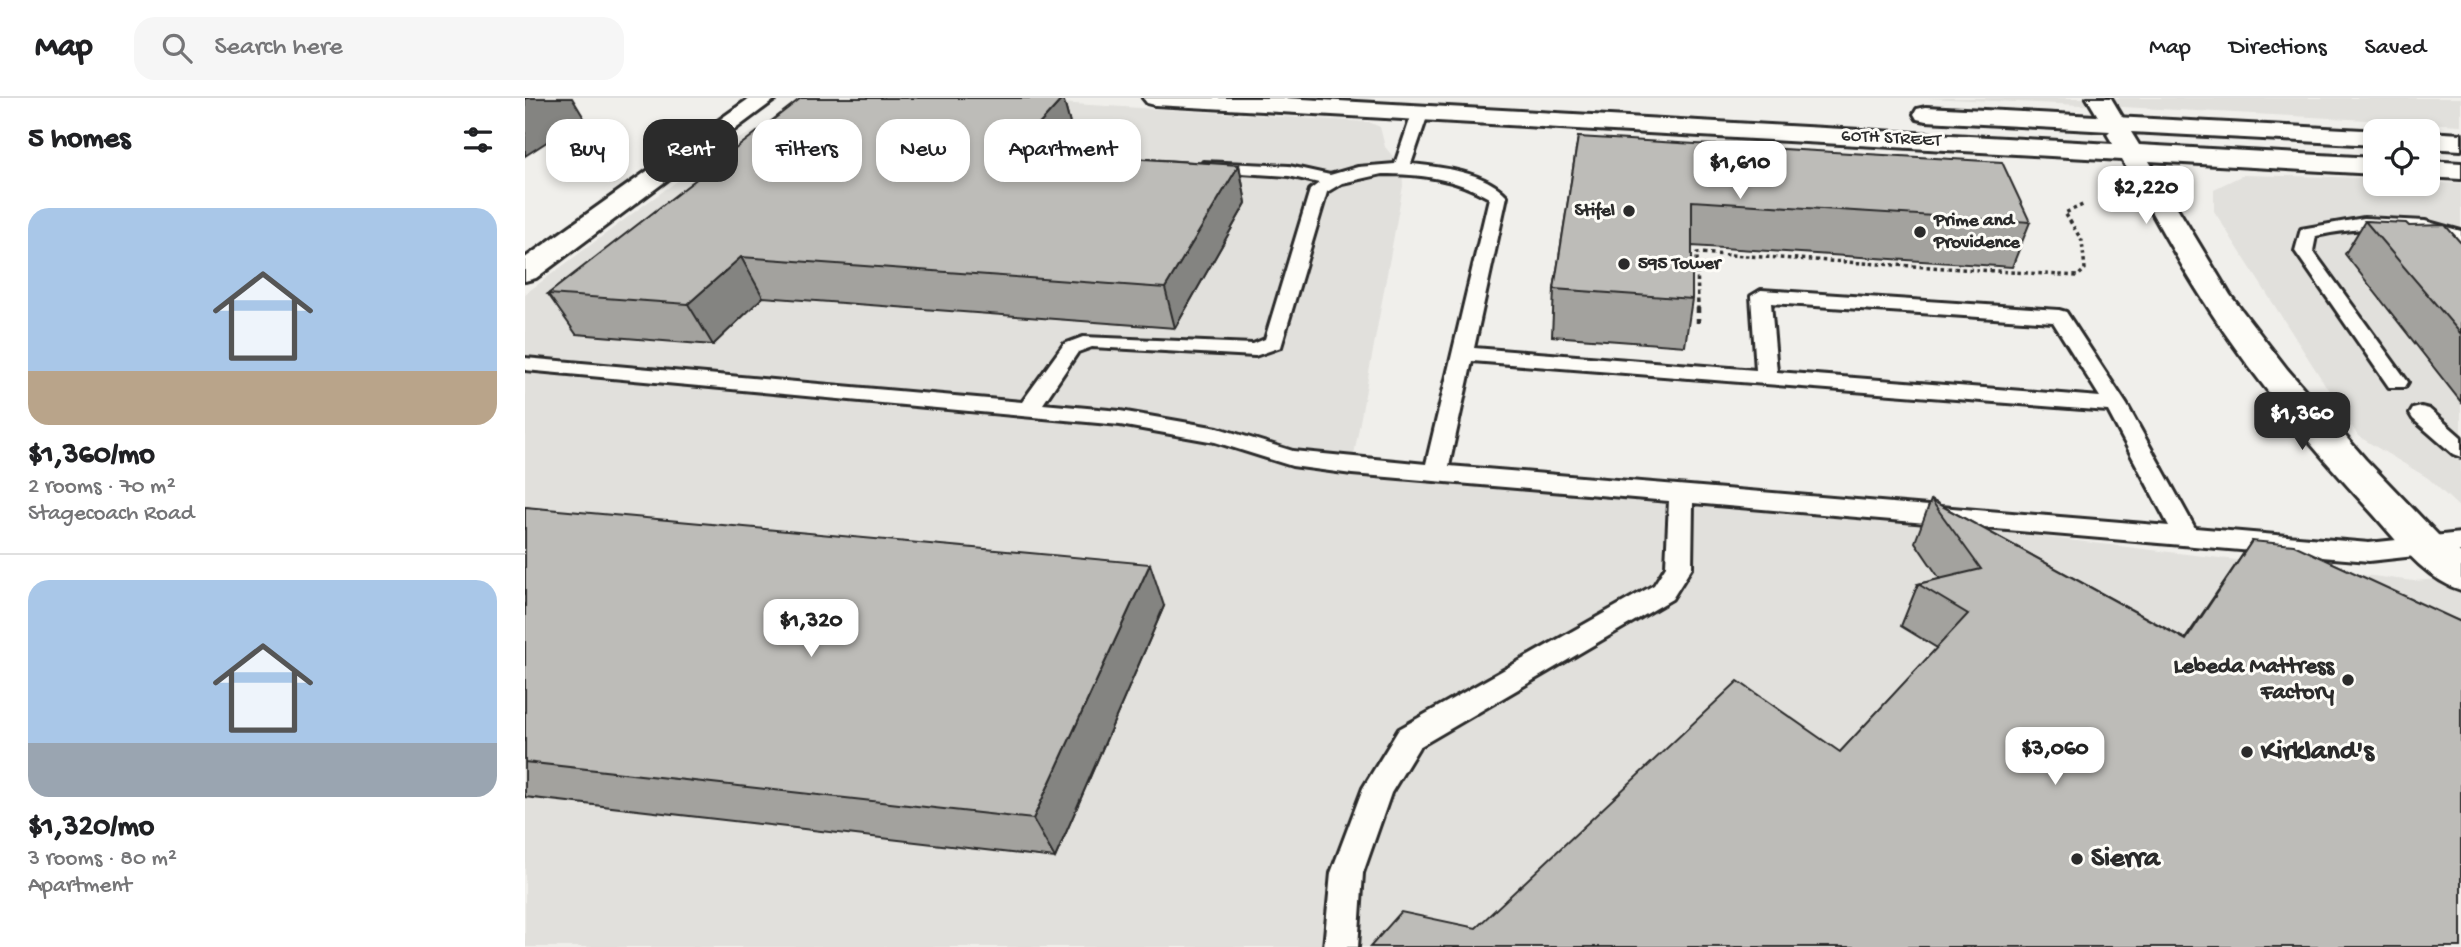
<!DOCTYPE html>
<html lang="en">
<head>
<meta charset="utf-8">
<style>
  body { margin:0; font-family:"Gochi Hand",sans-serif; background:#f6f6f6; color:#202124; height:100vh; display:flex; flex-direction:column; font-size:26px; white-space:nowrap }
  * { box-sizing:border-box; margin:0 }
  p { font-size:23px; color:#757577 }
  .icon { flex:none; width:38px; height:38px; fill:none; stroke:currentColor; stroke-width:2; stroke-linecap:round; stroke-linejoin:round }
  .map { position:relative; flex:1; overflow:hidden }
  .sheet { display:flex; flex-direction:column; background:#fff; width:525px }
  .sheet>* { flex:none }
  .banner { position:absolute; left:21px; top:21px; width:665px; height:63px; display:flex; gap:14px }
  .controls { position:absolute; left:1838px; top:21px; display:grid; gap:14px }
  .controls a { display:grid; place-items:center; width:77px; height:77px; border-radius:14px; background:#fff; box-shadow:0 4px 10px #0003; font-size:35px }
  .price { position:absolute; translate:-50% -60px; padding:0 16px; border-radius:14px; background:#fff; color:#222; font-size:23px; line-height:46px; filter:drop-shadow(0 2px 4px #0008) }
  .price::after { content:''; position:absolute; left:50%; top:42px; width:21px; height:16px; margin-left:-10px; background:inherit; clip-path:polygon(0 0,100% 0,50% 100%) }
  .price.current { background:#2b2b2b; color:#fff }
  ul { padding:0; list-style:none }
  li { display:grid; align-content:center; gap:14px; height:371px; padding:0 28px }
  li+li { border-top:2px solid #e0e0e0 }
  li span { display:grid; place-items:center; height:217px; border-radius:21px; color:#555 }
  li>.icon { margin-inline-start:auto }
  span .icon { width:126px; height:126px; fill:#fffc; stroke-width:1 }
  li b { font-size:30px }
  h2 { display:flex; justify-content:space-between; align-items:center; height:84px; padding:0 28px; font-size:30px }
  .chip { padding:0 24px; border-radius:21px; background:#fff; box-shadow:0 4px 10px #0003; font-size:24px; line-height:63px }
  .chip.current { background:#2b2b2b; color:#fff }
  header { display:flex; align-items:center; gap:42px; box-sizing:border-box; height:98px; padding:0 35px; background:#fff; border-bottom:2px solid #e0e0e0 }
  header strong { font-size:33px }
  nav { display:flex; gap:38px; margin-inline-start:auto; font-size:24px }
  .search { width:490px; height:63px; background:#f6f6f6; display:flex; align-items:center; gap:18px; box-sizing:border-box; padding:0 24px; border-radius:21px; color:#757577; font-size:26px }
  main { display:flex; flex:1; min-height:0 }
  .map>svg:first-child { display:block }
  .built { fill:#e1e0dc }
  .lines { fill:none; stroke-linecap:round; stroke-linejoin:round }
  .service-casing { stroke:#2b2b2b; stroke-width:6 }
  .minor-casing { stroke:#2b2b2b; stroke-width:6 }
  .tertiary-casing { stroke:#2b2b2b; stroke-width:6 }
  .path-far1 { stroke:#2b2b2b; stroke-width:3.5; stroke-dasharray:3.5 3.5; stroke-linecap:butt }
  .path { stroke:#2b2b2b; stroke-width:4.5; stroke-dasharray:5 5; stroke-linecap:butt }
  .service { fill:#fdfcf7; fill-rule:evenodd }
  .minor { fill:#fdfcf7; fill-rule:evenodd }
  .tertiary { fill:#fdfcf7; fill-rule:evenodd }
  .wall { fill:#a3a29e; stroke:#2b2b2b; stroke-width:2 }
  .shaded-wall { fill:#848481; stroke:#2b2b2b; stroke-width:2 }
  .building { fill:#bdbcb8; stroke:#2b2b2b; stroke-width:2 }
  .poi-dot { fill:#2b2b2b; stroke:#fdfcf7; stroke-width:2.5 }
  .labels { text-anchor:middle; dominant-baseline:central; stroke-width:6; stroke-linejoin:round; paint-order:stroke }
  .far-street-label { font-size:19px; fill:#2b2b2b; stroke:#fdfcf7 }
  .far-poi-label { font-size:19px; font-weight:bold; fill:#2b2b2b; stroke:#fdfcf7; text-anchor:start }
  .poi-label { font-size:23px; font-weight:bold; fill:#2b2b2b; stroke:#fdfcf7; text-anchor:end }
  .near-poi-label { font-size:28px; font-weight:bold; fill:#2b2b2b; stroke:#fdfcf7; text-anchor:start }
</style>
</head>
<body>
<header>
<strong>Map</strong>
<div class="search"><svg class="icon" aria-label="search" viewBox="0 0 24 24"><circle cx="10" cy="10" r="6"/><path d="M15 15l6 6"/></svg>Search here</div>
<nav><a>Map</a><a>Directions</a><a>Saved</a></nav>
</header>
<main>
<section class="sheet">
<h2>5 homes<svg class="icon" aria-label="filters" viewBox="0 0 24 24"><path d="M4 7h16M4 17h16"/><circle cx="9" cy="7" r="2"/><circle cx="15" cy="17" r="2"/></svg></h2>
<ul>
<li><span style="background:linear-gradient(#a9c7e8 75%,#b9a48a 0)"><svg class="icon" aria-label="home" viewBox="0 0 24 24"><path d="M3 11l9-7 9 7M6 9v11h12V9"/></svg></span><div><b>$1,360/mo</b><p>2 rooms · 70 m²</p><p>Stagecoach Road</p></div></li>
<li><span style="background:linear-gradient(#a9c7e8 75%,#9aa5b1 0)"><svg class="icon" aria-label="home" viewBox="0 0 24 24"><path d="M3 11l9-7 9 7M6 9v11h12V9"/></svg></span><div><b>$1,320/mo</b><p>3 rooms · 80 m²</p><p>Apartment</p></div></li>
</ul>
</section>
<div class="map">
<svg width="1936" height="849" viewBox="0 0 1936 849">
  <rect width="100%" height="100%" fill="#f0efeb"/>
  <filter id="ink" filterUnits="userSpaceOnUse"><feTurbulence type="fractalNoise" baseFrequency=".0143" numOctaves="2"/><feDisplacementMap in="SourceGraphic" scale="14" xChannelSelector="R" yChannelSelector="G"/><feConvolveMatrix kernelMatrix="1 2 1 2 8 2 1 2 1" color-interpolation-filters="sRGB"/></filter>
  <g filter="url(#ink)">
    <path class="built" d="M335,0H451L844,24L855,29L860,49L877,69L878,88L827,368L1156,396L1889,483L1936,479V849H0V196L119,107L204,46L288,3Z
      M1402,0H1936V27L1578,8Z
      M1718,77L1850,80V86L1936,85V411L1903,380L1833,338L1689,113V91Z"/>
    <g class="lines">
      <defs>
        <path id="service" d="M895,11L903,16L886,66C916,69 961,74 982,98L949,250L1231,272L1226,198L1236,192L1534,212L1541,214L1602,307L1670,430L1844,445L1936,435V453L1844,463L1168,405L1167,469L1147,501L894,649L866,695L838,775L833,849H799L806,775L838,690L874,631L1129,487L1141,468L1144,403L827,376L767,368L690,344L595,327L0,272V260L497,304L539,246L558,239L728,246L740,241L785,92L794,85L764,78L684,73L676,68L678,64L764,68L805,77L833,69L870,66L887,16ZM857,76C895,76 930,80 964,100L901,366L768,353L693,330L595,313L518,306L553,254L567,249L730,258L756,249L802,94L817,85ZM1246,205L1528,224L1575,299L1252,274ZM947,263L1583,313L1644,428L924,368Z
          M1839,120L1900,123L1936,133V144C1924,141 1912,136 1899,134C1864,128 1826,130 1791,138L1788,153L1883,284L1880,289H1864L1770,153L1776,131Z
          M1896,309L1904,311L1936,339V359L1928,356L1888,321L1885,316L1888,311Z"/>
        <path id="minor" d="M1562,0H1586L1601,25L1598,30L1589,32L1580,30Z"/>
        <path id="tertiary" d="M225,0H252L11,180L0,183V160Z
          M618,0H759L1588,46L1582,36L1585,33L1401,23L1392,21L1389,16L1392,11L1401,9L1857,33H1850V47L1606,34L1614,47L1850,60V76L1624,63L1705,197L1762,271L1840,361L1913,437L1936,455V492C1900,481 1873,444 1849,417C1787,349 1725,277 1677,200C1648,155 1624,108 1597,62L630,7L622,5Z
          M1902,34L1936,36V52L1902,50Z
          M1902,63L1936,65V81L1902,79Z"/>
      </defs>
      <use href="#service" class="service-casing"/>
      <use href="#minor" class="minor-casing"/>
      <use href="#tertiary" class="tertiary-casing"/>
      <path class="path-far1" d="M1173,212L1172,155L1553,178L1560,171L1557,143L1540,115L1560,106"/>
      <path class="path" d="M1173,210V228"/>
      <use href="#service" class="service"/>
      <use href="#minor" class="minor"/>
      <use href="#tertiary" class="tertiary"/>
    </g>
    <path class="wall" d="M538,0L548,37L533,55L714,67L721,105L650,230L238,199L188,247L51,236L23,196Z
      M1053,39L1505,124L1487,169L1167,148V201L1160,248L1027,238L1029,191Z
      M1840,123L1884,128L1936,145V304L1820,156Z
      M1406,402L1660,541L1727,443L1936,524L951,830L1315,654L1412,550L1376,528L1393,486L1415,481L1390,444Z
      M0,409L639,508L530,760L0,699Z"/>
    <path class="shaded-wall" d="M0,0H47L59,20L0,58Z
      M538,0L548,37L503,91L490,53Z
      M714,67L721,105L650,230L640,190Z
      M216,159L238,199L188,247L163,206Z
      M625,466L639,508L530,760L508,721Z"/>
    <path class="building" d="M276,0H538L490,53L714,67L640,190L216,159L163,206L23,196Z
      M1053,39L1477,64L1505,124L1167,103V201L1029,191Z
      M1840,123L1881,125L1884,128L1920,127L1936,145V236Z
      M1406,402L1661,542L1727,443L1769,447L1936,524V849H845L876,814L951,830L1213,583L1315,654L1443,516L1393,486L1456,471Z
      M0,409L625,466L508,721L0,664Z"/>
  </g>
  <g class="poi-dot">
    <circle cx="1104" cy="113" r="7"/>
    <circle cx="1395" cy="134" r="7"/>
    <circle cx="1099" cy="166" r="7"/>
    <circle cx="1823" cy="582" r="7"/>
    <circle cx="1722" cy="654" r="7"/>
    <circle cx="1552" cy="761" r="7"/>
  </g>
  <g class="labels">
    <g class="far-street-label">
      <text transform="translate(1366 41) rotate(3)">60TH STREET</text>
    </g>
    <g class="far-poi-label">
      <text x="1090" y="113" text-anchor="end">Stifel</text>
      <text x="1409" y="123">Prime and<tspan x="1409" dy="22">Providence</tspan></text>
      <text x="1113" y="166">595 Tower</text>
    </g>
    <g class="poi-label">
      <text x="1809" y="569">Lebeda Mattress<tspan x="1809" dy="26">Factory</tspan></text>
    </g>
    <g class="near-poi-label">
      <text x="1736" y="654">Kirkland's</text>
      <text x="1566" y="761">Sierra</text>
    </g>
  </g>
</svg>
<div class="controls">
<a><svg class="icon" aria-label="locate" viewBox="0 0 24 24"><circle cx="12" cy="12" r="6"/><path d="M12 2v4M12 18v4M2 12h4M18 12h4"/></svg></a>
</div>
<b class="price" style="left:1215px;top:103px">$1,610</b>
<b class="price" style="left:1621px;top:128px">$2,220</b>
<b class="price current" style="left:1777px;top:354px">$1,360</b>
<b class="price" style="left:286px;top:561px">$1,320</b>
<b class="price" style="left:1530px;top:689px">$3,060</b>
<div class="banner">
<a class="chip">Buy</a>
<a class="chip current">Rent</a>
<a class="chip">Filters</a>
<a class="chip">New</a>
<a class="chip">Apartment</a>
</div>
</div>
</main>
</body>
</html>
